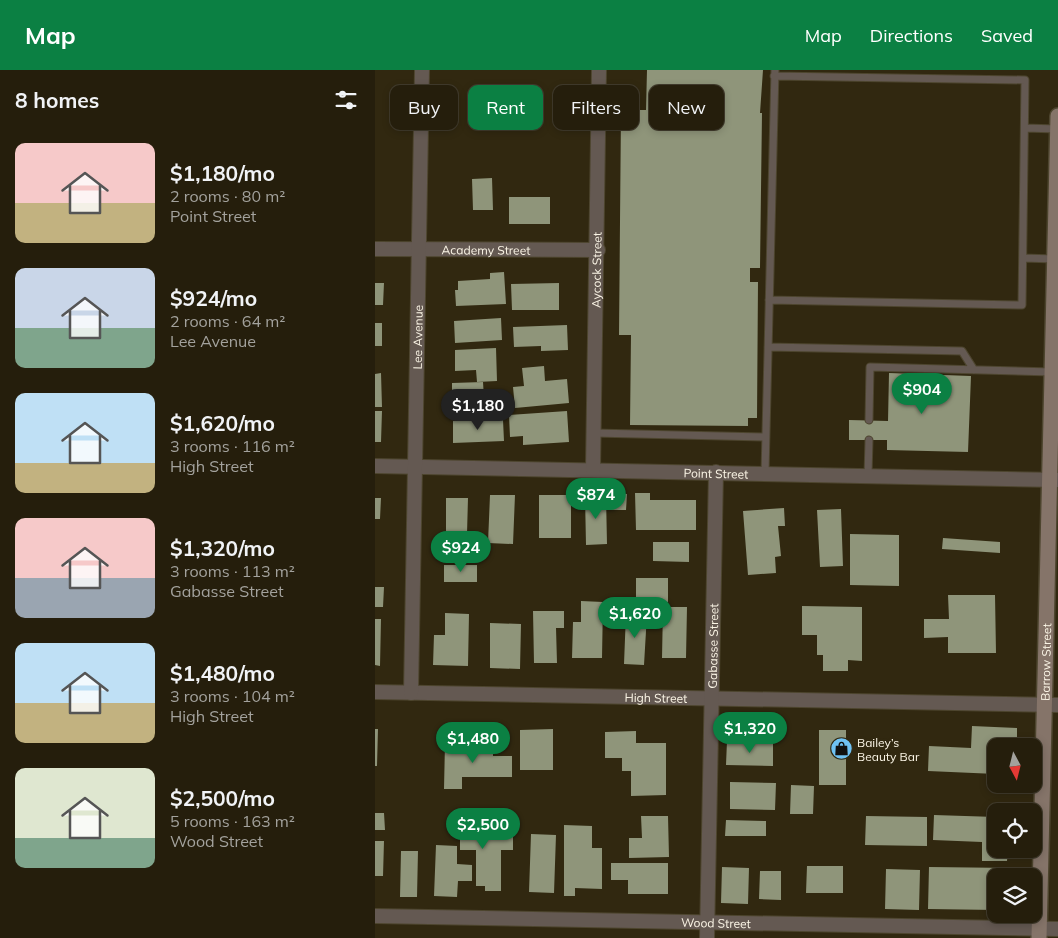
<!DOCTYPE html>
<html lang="en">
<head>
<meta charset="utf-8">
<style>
  body { margin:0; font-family:Mulish,sans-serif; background:#2d2715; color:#f1f3f6; height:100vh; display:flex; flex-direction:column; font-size:19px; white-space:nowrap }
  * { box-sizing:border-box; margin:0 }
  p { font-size:16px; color:#a3a29d }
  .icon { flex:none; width:28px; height:28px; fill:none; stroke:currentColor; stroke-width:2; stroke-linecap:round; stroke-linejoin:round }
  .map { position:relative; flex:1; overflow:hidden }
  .details { display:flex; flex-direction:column; background:#251e0c; width:375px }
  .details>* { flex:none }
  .top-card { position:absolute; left:15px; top:15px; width:475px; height:45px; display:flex; gap:10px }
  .needle { width:32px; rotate:173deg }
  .controls { position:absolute; left:612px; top:668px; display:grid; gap:10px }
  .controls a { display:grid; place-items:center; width:55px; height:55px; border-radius:10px; background:#251e0c; box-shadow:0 2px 8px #0003,0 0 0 1px #423c2d; font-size:25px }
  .price { position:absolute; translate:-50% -42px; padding:0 11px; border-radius:18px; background:#0b8043; color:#fff; font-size:16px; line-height:32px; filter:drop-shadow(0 1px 2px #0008) }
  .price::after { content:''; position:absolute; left:50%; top:30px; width:15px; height:11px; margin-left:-8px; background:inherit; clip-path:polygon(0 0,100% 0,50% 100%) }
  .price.active { background:#222; color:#fff }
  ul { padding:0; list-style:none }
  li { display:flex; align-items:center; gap:15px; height:125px; padding:0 15px }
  li span { display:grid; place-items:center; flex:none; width:140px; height:100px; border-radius:10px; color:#555 }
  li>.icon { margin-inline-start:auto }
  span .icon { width:60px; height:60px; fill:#fffc; stroke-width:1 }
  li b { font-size:21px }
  h2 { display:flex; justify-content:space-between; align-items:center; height:60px; padding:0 15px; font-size:21px }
  .pill { padding:0 18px; border-radius:10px; background:#251e0c; box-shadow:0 2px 8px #0003,0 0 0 1px #423c2d; font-size:18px; line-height:45px }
  .pill.active { background:#0b8043; color:#fff }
  header { display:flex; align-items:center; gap:30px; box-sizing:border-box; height:70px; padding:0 25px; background:#0b8043; color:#fff }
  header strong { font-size:24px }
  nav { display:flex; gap:28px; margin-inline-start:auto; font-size:18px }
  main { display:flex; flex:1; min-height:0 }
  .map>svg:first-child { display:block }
  .building { fill:#8f957a }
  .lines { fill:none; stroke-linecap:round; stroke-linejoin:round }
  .lane-casing { stroke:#4d452e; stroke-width:9 }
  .street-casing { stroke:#4d452e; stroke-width:16 }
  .secondary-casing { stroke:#4d452e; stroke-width:18 }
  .lane { stroke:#645952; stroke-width:7 }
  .street { stroke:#645952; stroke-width:14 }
  .secondary { stroke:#857469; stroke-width:15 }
  .labels { text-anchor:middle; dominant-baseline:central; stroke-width:5; stroke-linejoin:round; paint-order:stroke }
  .street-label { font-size:12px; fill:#fbf5e6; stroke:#312810 }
  .poi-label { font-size:12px; fill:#fbf5e6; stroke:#312810; text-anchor:start }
</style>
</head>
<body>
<header>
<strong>Map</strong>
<nav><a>Map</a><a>Directions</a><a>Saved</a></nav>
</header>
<main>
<section class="details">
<h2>8 homes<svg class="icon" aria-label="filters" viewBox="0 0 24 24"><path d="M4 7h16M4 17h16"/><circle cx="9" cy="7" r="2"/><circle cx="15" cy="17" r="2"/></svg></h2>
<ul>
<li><span style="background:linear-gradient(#f6c9c9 60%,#c2b280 0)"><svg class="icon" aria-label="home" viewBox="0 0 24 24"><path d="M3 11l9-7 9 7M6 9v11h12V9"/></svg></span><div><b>$1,180/mo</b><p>2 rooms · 80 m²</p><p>Point Street</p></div></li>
<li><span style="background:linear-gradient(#c9d6e8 60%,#7fa58c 0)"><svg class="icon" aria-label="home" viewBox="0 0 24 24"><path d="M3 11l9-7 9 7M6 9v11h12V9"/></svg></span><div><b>$924/mo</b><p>2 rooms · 64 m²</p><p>Lee Avenue</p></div></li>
<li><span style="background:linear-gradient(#bfe0f5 70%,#c2b280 0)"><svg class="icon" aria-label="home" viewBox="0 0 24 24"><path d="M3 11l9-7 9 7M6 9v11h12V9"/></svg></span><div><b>$1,620/mo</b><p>3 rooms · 116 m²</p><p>High Street</p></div></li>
<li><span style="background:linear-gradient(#f6c9c9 60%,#9aa5b1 0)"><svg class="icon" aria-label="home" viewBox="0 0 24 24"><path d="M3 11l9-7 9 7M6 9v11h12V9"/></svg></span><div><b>$1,320/mo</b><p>3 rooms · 113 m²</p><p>Gabasse Street</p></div></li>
<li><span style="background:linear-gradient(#bfe0f5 60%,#c2b280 0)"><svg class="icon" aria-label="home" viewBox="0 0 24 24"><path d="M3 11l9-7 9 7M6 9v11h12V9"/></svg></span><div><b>$1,480/mo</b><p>3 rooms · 104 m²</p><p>High Street</p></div></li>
<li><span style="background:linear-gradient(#dfe7d0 70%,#7fa58c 0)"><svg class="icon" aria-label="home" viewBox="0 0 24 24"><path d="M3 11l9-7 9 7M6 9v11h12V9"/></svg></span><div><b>$2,500/mo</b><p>5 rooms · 163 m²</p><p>Wood Street</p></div></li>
</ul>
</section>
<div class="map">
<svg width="683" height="868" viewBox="0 0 683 868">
  <rect width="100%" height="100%" fill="#312810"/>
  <path class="building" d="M272,0H388L385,43H387L385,198H375V212H383L382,348H373V356L255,355L256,265H244L246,40H271Z
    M117,108L118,140H98L97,109Z
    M134,127H175V154H134Z
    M129,202L131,234L81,236L80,220H83V211L115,209V203Z
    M0,213H9L8,235H0Z
    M184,213V240H137L136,214Z
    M126,248L127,270L80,273L79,251Z
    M0,253H7V276H0Z
    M192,255L193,280L166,281V276L139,277L138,257Z
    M121,278L122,311L102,312L101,300L80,301V280Z
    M169,296L170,311L192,309L194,333L140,338L138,317L149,316L147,298Z
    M6,303L7,337H0V304Z
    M514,303L596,306L593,382L512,380V370H474V350L513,351Z
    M108,312L109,328L114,327L115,345L98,346L97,337L77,338V313Z
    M0,341H7L6,372H0Z
    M192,341L194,372L148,375V366L135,367L134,345Z
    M128,350L129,371L78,373V351Z
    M236,423L252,424L251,440H235Z
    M260,423H275V430H321V460H261Z
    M115,425H140L138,474L113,473Z
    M164,425H196V468H164Z
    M210,426H231L232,474L211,475Z
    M0,428H6L5,449H0Z
    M71,428H93L92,464H71Z
    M409,438L410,456H403L406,486L400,487L401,503L373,505L368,441Z
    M466,439L468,496L445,497L442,440Z
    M475,464L524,465V516L475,515Z
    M90,465H101V477H90Z
    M568,468L625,472V483L567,479Z
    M278,472H314V492L278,491Z
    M69,495H102V512H69Z
    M261,508H293V532L261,531Z
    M0,517H9L8,537H0Z
    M573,525H620L621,583H573V567L549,568V549H574Z
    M206,531L228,532L227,588H197L198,552H206Z
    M427,536L487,537V591L473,590V601H448V585H442V565H427Z
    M288,537H312L311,588H287Z
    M158,541H189V558H181L182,593H159Z
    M70,543L94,544L93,596L58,595L59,565H70Z
    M251,543L272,544L269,595L249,594Z
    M0,549H6L5,596L0,595Z
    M115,553L146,554L145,599L115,598Z
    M597,656L642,658V676H621V704L553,701L554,676L596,678Z
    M0,659H3L2,696H0Z
    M178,659V700H145V660Z
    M444,660H471V715H444Z
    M261,661V673H291V725L256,726V701H247V688H230V662Z
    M352,671L398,672V696L351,695Z
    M70,673L118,674V686H137V707H87V719H69Z
    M355,712L401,713L400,740L355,739Z
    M416,715L439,716L438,744H415Z
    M79,740H98V764H138V780H126V821H110V816H101V780H85V764H79Z
    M0,743H9L10,760H0Z
    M559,745L621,747V779H633L632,791H607V772L558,770Z
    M266,746H293L294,787L254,788V768H267Z
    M491,746L552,747V776L490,775Z
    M351,750L391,751V766H350Z
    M189,755L217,756V778H227V819L200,818V826H189Z
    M156,764L181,765L179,823L154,822Z
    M0,771H9L8,806H0Z
    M61,775L82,776V794L97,795V811H83L82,827L59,826Z
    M26,781H43L42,827H25Z
    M236,793H293V824H253V810H236Z
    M432,796H468V823H431Z
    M347,797L374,798L373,834L346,833Z
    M554,797L639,798V806H621V840L553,839Z
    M511,799L545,800L544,840L510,839Z
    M385,801H406V830L384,829Z"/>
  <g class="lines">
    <defs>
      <path id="lane" d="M650,58L682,59
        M648,188L680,189
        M394,230L647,235L650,10L399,6
        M393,277L587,281L599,300
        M494,350L495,297L677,302
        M219,363L391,367
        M390,403L400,0
        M493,405L494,370"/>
      <g id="street">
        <path id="s1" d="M0,179L223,180"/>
        <path id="s2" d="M0,396L683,410"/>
        <path id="s3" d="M218,400L224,0"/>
        <path id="s4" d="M0,622L683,635"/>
        <path id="s5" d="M36,623L47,0"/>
        <path id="s6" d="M0,846L683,859"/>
        <path id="s7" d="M332,868L341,402"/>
      </g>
      <g id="secondary">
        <path id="s8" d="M664,868L683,46"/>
      </g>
    </defs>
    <use href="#lane" class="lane-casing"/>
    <use href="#street" class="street-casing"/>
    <use href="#secondary" class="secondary-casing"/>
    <use href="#lane" class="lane"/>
    <use href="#street" class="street"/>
    <use href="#secondary" class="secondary"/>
  </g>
  <defs>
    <symbol id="shop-disc" viewBox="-11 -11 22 22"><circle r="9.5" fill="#6fc2f4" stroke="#312810"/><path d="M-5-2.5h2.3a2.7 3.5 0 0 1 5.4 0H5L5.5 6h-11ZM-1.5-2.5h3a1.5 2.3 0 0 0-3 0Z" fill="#111"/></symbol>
  </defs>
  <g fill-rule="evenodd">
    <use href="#shop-disc" x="454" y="666" width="25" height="25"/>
  </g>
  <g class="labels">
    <g class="street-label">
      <text stroke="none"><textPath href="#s1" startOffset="111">Academy Street</textPath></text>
      <text stroke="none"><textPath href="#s3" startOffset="200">Aycock Street</textPath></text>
      <text stroke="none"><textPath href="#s5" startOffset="356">Lee Avenue</textPath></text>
      <text stroke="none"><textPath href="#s2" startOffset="341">Point Street</textPath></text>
      <text stroke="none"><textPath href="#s7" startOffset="292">Gabasse Street</textPath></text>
      <text stroke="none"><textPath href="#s8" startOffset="276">Barrow Street</textPath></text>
      <text stroke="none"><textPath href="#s4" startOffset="281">High Street</textPath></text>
      <text stroke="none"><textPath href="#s6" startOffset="341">Wood Street</textPath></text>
    </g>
    <g class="poi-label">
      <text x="482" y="672">Bailey’s<tspan x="482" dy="14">Beauty Bar</tspan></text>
    </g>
  </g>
</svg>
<div class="controls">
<a><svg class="needle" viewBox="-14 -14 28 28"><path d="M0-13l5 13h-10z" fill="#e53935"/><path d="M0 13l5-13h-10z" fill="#a3a29d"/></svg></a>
<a><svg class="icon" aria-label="locate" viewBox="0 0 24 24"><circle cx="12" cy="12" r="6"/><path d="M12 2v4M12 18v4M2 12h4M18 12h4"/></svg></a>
<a><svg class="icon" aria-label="layers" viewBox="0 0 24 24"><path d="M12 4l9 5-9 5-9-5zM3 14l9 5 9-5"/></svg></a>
</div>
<b class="price" style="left:547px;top:345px">$904</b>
<b class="price active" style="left:103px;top:361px">$1,180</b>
<b class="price" style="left:221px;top:450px">$874</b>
<b class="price" style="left:86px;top:503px">$924</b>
<b class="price" style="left:260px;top:569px">$1,620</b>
<b class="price" style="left:375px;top:684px">$1,320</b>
<b class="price" style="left:98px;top:694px">$1,480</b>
<b class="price" style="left:108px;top:780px">$2,500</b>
<div class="top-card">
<a class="pill">Buy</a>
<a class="pill active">Rent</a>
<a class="pill">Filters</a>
<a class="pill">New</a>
</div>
</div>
</main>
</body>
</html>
